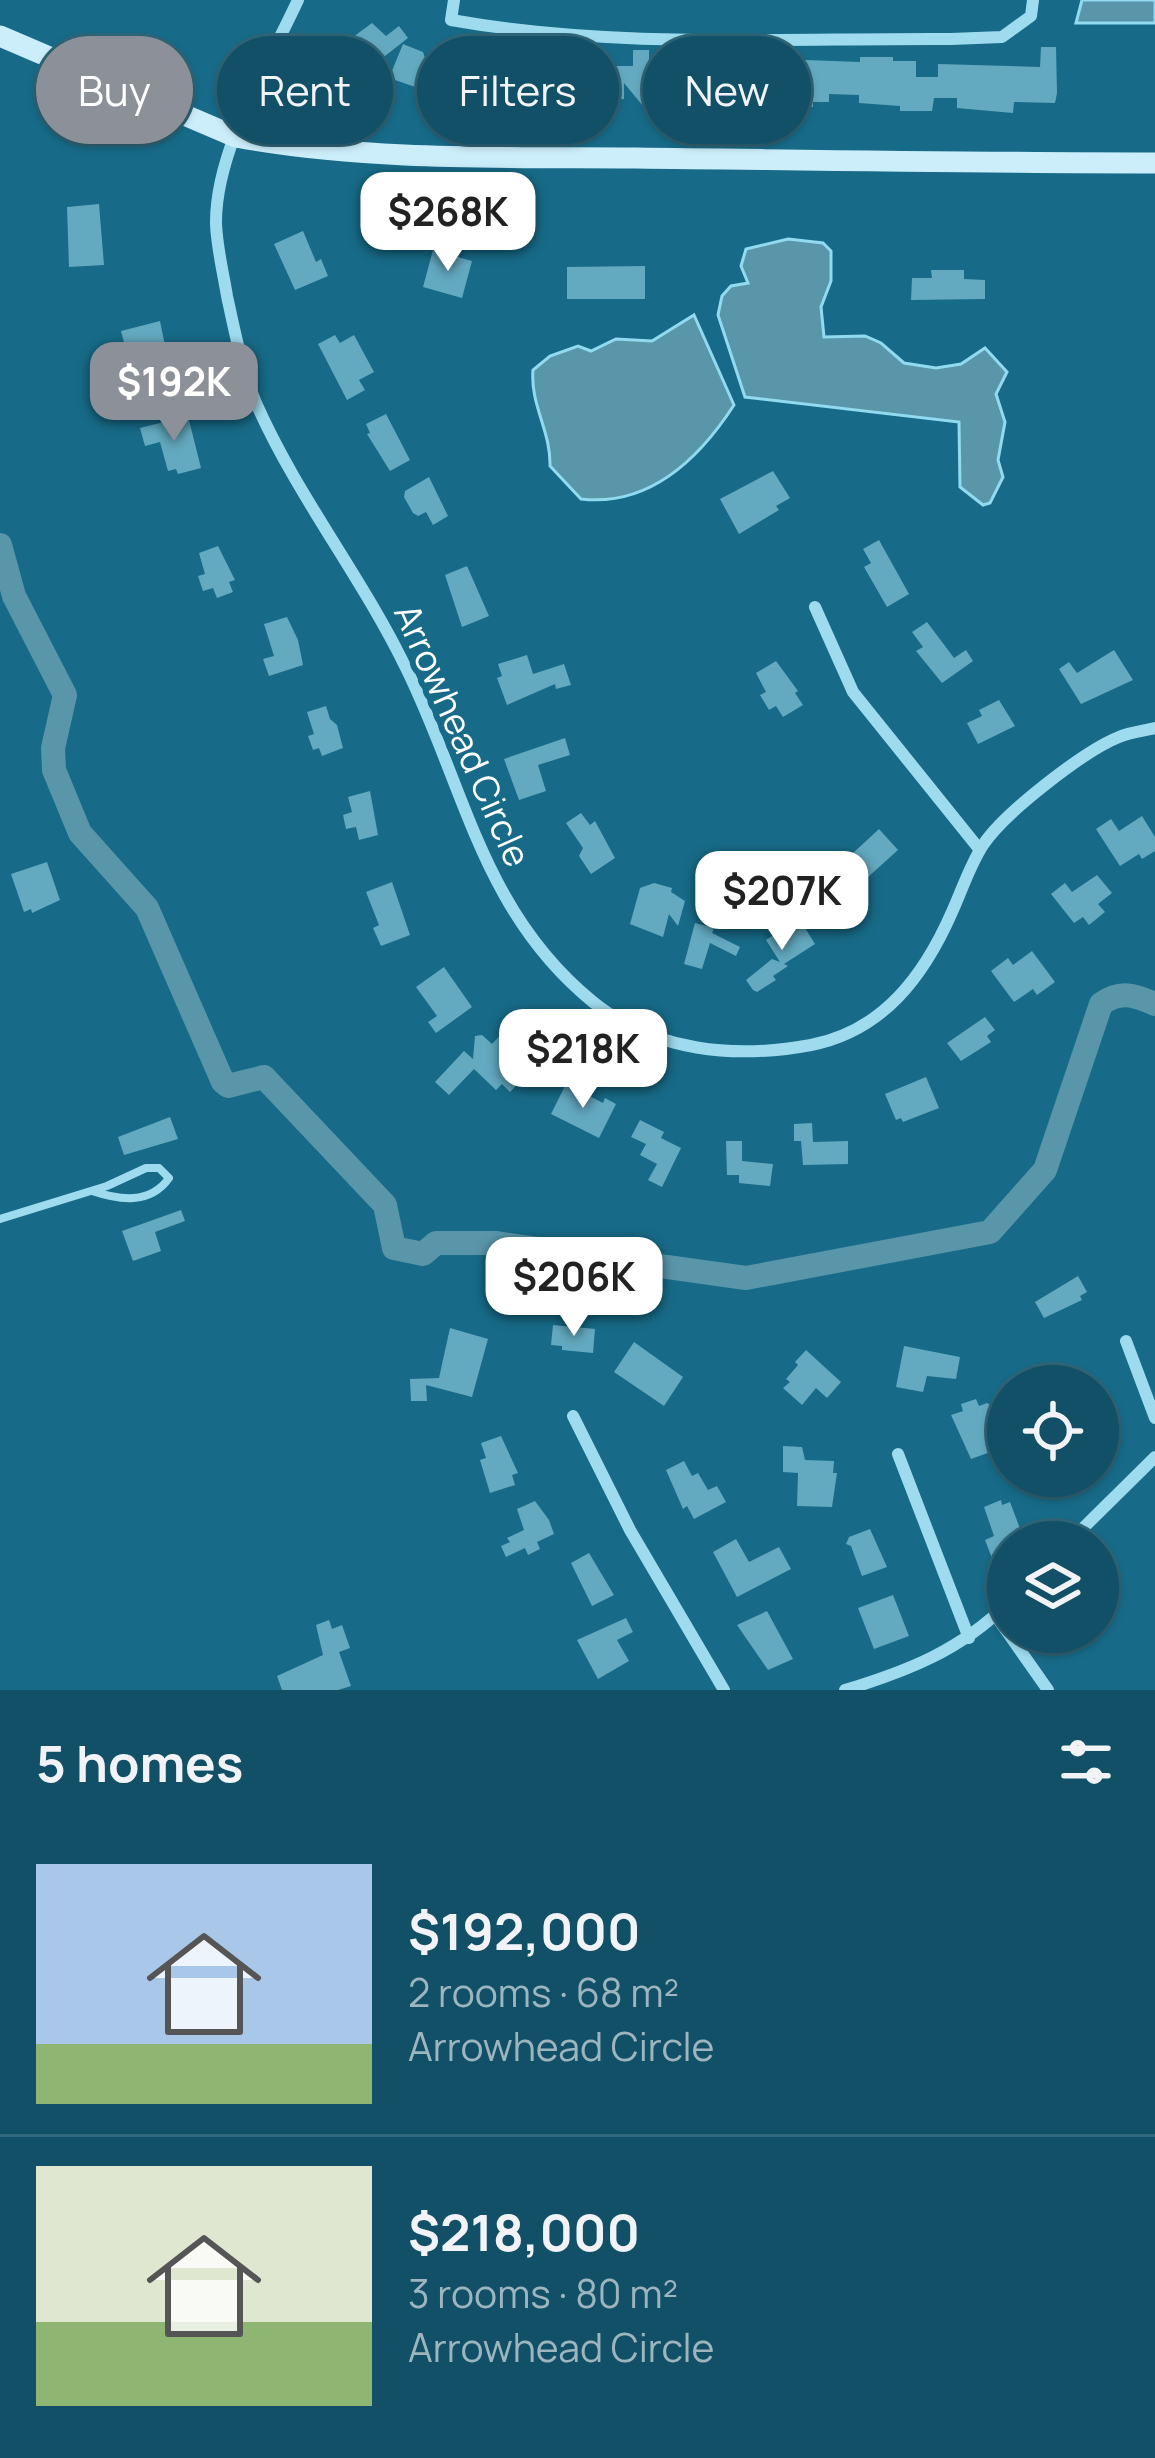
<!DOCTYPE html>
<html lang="en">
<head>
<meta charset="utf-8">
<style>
  body { margin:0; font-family:Manrope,sans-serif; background:#1a576c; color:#f1f3f6; height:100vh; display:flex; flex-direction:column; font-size:45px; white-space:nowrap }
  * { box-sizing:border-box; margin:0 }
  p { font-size:39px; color:#9cb5bf }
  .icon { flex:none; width:66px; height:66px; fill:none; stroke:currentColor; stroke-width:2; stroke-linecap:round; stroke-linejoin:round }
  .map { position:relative; height:1690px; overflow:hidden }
  .side { display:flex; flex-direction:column; background:#115066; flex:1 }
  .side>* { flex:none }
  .hud { position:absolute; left:36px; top:36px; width:1083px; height:108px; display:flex; gap:24px }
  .tools { position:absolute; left:987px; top:1365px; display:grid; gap:24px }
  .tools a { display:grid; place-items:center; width:132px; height:132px; border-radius:50%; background:#115066; box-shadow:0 3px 9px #0004,0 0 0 3px #30677a; font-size:60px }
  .price { position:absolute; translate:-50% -102px; padding:0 27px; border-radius:24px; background:#fff; color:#222; font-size:39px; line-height:78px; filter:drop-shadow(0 3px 6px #0008) }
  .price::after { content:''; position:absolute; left:50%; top:72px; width:36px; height:27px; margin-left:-18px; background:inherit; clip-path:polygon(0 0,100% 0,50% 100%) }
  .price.selected { background:#8c9099; color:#fff }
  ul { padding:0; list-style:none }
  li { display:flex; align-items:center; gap:36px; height:300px; padding:0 36px }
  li+li { border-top:3px solid #30677a }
  li span { display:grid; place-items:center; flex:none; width:336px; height:240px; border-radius:0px; color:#555 }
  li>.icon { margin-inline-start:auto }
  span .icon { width:144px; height:144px; fill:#fffc; stroke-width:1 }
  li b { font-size:51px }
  h2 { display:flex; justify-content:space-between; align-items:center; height:144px; padding:0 36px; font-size:51px }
  .pill { padding:0 42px; border-radius:54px; background:#115066; box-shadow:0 3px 9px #0004,0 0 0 3px #30677a; font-size:42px; line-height:108px }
  .pill.selected { background:#8c9099; color:#fff }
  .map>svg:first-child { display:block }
  .water { fill:#5996a9; stroke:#91daf0; stroke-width:3 }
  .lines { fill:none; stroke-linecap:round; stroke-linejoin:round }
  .river { stroke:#5996a9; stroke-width:24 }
  .building { fill:#63a9c0 }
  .service { stroke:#9fdbee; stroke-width:8 }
  .minor { stroke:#9fdbee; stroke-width:12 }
  .secondary { stroke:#cceefa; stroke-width:21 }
  .labels { text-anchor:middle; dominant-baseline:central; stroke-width:12; stroke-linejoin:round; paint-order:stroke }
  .street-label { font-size:36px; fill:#fff; stroke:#176b88 }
</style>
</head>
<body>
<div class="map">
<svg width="1155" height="1690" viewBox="0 0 1155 1690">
  <rect width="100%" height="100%" fill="#176b88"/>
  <path class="water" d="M1082,0H1155V23H1076Z
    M788,239L823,243L831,251V281L821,307L824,337L865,336L881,343L904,363L936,368L961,364L985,348L1007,372L996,394L1005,422L998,460L1003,477L990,503L983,505L960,487L959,422L745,397L718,315L722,296L731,286L748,283L741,266L746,249Z
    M694,315L734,405C699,459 650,507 581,499L550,466C551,431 530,405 533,370L550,356L578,346L591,351L616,339L652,341Z"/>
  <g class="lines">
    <path class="river" d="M0,545L14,596L65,695L53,748L54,770L80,833L147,908L223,1082L228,1086L264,1077L385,1205L394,1248L423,1254L436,1243H495L746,1278L990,1232L1045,1170L1101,1004C1120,990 1135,995 1155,1004"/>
  </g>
  <path class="building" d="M372,23L386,36L399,26L408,38L367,70L349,40Z
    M403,44L423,52L425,58L438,63L427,91L389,78Z
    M548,46H563V54H607V66H633V50H649V73L673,74V56H712L711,77H736L737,55H753L752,68H779L780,59L860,62V57H893V61H916V77H938V64L1040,67L1041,47H1056L1057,93L1055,103L1014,102L1013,113L957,108V98H934L932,111H900V106L859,103V95L829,94V102H813V107H799V112H785V106H779V102L728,101L724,109L677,107V95L664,103H656L651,96L643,106L624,83V99H593V88L574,89V83L548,82L547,86L520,85L519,102L446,100L449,62L466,63L467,50L506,48L504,72L530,73L531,52Z
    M99,204L104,265L69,267L67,207Z
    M303,231L316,262L321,259L328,276L295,290L274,244Z
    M433,250L472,261L462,298L423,287Z
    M645,266V299H567V267Z
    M931,270H964V279L985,280V299L911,300L912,278H932Z
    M160,321L171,375L135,384L121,331Z
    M335,335L340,343L354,335L374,372L359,380L365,390L347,400L318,344Z
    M386,414L410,460L390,471L367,434L370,433L366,424Z
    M188,416L201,468L178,474L176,469L168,471L160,442L145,446L140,428Z
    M773,471L790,498L776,506L779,510L739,534L720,499Z
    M429,477L448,516L433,525L426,512L418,516L413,513L404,497L405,491Z
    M879,540L909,594L887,607L864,567L871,563L863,549Z
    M218,546L235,580L229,582L233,592L217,598L213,588L203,591L198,576L205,574L199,553Z
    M467,566L489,616L462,627L445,575Z
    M287,617L298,640L303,665L269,676L263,659L274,656L264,624Z
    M927,622L954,658L966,650L973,661L942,683L916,651L923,647L912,632Z
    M1114,650L1133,680L1081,704L1059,669L1069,662L1077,673Z
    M527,655L533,674L564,664L571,685L556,689L555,684L507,705L497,678L502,676L498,664Z
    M776,661L798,691L795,693L803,705L783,717L776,706L769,710L760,695L766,692L756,673Z
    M999,700L1015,726L978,744L967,723L982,716L979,710Z
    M326,706L330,719L337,725L343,748L322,756L319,748L313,750L308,736L314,734L307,712Z
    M565,738L570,755L538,765L546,791L519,800L504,759Z
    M370,791L378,835L359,840L356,827L346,829L343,815L352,812L348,797Z
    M581,813L590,825L595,821L615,858L591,874L579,856L583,848L566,823Z
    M1142,816L1155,837V851L1142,859L1139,854L1120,866L1096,829L1111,819L1119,831Z
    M879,829L898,850L857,887L838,867Z
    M47,862L60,900L32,913L31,909L24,912L11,874Z
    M1097,875L1112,893L1098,904L1105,912L1089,925L1083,917L1074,923L1051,894L1065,883L1072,892Z
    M392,882L410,935L381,946L373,928L379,925L366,892Z
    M654,883L672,888L671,892L685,901L678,926L669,914L663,937L630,924L640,888Z
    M799,918L815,944L784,964L788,966L773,976L776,980L757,992L753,990L746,980L772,959L780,962L766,940Z
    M695,923L714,928L712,933L740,947L736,956L710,943L702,969L684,964Z
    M1032,951L1055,982L1037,995L1033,989L1014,1002L991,971L1008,958L1013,965Z
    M444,967L472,1007L436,1033L428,1022L437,1016L416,987Z
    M985,1017L995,1030L987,1036L991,1042L961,1061L947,1043Z
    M506,1029L538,1058V1063L510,1092L502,1084L496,1090L474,1069L449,1095L435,1082L464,1051L473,1059L475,1036L482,1035L492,1044Z
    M926,1077L939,1108L903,1122L901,1118L896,1120L885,1094Z
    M566,1084L603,1103L605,1098L616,1104L599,1138L551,1114Z
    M170,1117L178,1139L124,1155L118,1137Z
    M640,1120L664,1132L661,1138L681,1148L662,1187L648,1180L657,1164L640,1155L646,1144L631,1137Z
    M812,1123L813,1142L848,1141V1164L803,1165L801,1141H794V1124Z
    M726,1141H742V1161L773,1164L770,1186L739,1183V1175H727Z
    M181,1210L185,1221L155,1232L161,1251L133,1261L122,1231Z
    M1078,1276L1087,1292L1080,1296L1082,1300L1044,1318L1035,1302Z
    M553,1325L595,1329L593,1353L562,1350V1346L551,1345Z
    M450,1328L488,1339L472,1397L426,1385L427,1401H411L410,1379L439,1378Z
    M634,1342L683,1377L664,1406L614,1372Z
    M904,1346L960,1357L956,1379L927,1376L923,1392L896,1387Z
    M806,1350L841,1382L827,1398L816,1388L802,1405L783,1388L790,1382L786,1379L798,1365L795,1362Z
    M976,1399L979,1406L987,1403L994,1407L1007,1446L971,1459L951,1415L963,1411L961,1404Z
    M501,1436L518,1473L512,1475L515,1485L490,1493L480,1460L486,1458L481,1443Z
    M783,1446L802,1447L805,1460L834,1461L833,1473H837L832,1507L797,1506L798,1473L783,1472Z
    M684,1461L692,1476L698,1473L708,1490L717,1486L726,1502L694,1519L687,1506L683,1509L666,1470Z
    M1001,1500L1002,1505L1010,1502L1025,1542H1008V1551L992,1558L985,1540L994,1536L984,1507Z
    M535,1501L549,1520L554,1534L537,1542L540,1549L528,1555L525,1548L506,1557L501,1546L510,1542L507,1538L524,1530L517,1509Z
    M870,1529L887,1567L862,1576L851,1546L846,1544L849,1537Z
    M736,1539L749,1562L779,1547L791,1569L737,1597L713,1552Z
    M589,1553L614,1595L592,1606L571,1563Z
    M893,1595L909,1636L874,1649L858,1608Z
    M767,1611L793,1659L768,1670L737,1625Z
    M626,1618L633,1632L617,1640L629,1661L598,1679L577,1640Z
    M329,1620L332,1629L342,1625L350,1648L339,1652L351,1686L338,1690H282L277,1676L323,1655L316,1625Z"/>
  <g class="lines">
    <path class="service" d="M0,1219L107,1186L146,1168H159L169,1178C150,1205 119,1200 92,1191"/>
    <path class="minor" d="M298,0C268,65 215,151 216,224C217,248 223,272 227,296C235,333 242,369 256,403C297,496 362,577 406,668C465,787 482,912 593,1002C655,1052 735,1059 811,1045C883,1031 924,976 952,912C962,890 970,865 983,845C1004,813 1084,751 1119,737C1130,732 1143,731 1155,728
      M454,0L451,20C614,49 785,38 951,39L1002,37L1031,16L1033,0
      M815,607L853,692L980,850
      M1126,1341L1155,1418
      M573,1416L630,1530L724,1690
      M898,1454L969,1638
      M1069,1542L1155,1457
      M996,1616L1048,1690
      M845,1690C908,1671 961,1650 1008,1603"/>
    <path class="secondary" d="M0,36L236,137C366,161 503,157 636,158C809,160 982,163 1155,163"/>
  </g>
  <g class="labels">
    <g class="street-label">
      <text transform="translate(463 735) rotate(66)">Arrowhead Circle</text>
    </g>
  </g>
</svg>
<div class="tools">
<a><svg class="icon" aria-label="locate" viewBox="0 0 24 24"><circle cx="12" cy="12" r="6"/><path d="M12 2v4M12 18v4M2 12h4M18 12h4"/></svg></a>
<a><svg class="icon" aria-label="layers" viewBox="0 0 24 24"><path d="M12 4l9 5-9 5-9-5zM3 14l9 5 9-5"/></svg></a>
</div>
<b class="price" style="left:448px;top:274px">$268K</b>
<b class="price selected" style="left:174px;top:444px">$192K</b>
<b class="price" style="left:782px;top:953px">$207K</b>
<b class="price" style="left:583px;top:1111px">$218K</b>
<b class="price" style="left:574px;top:1339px">$206K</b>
<div class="hud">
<a class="pill selected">Buy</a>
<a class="pill">Rent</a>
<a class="pill">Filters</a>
<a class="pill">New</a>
</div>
</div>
<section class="side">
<h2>5 homes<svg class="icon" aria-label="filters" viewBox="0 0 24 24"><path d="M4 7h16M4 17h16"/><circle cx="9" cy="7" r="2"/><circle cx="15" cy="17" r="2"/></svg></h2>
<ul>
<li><span style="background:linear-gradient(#a9c7e8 75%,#8fb573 0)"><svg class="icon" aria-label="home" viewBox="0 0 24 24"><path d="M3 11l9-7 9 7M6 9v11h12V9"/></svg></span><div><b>$192,000</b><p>2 rooms · 68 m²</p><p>Arrowhead Circle</p></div></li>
<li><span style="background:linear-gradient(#dfe7d0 65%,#8fb573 0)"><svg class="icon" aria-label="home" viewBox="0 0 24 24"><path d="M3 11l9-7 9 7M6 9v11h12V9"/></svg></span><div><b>$218,000</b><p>3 rooms · 80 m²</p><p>Arrowhead Circle</p></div></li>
</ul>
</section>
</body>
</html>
